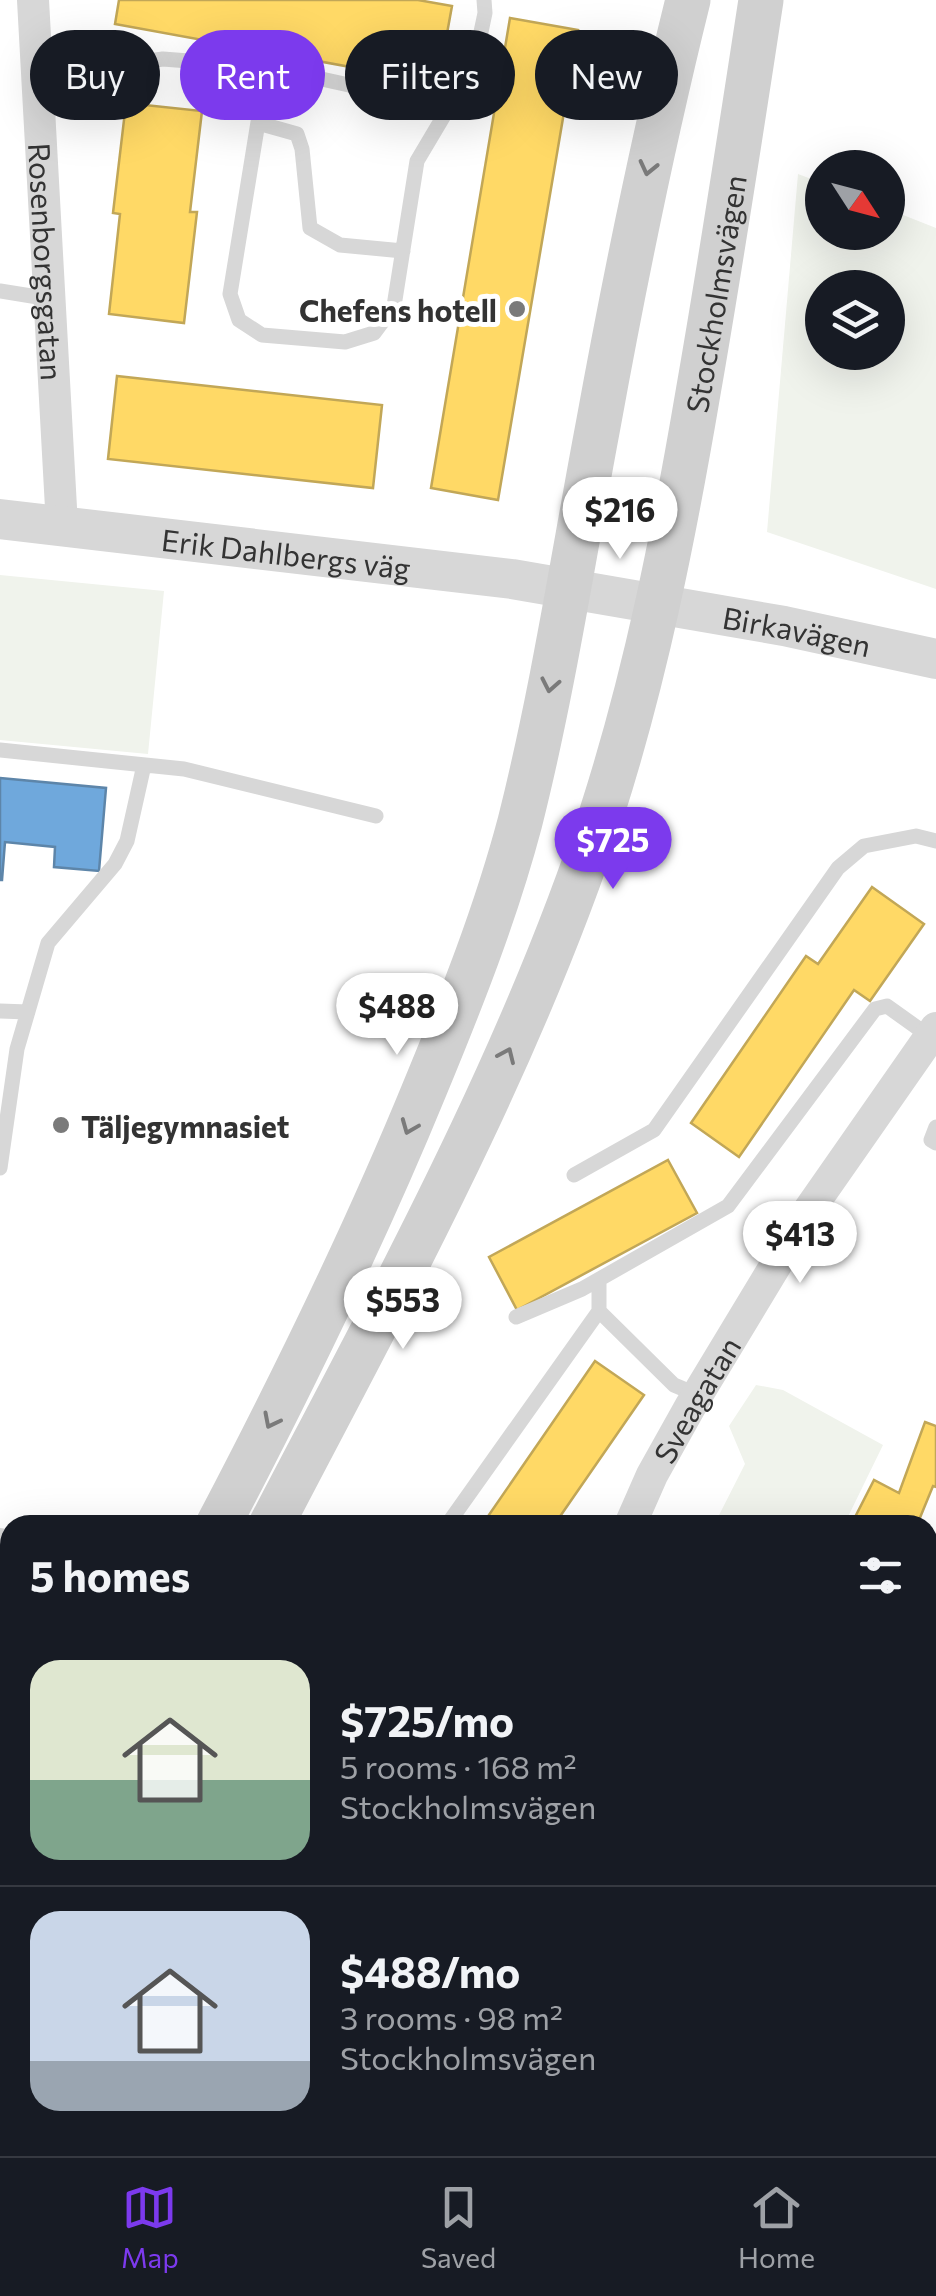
<!DOCTYPE html>
<html lang="en">
<head>
<meta charset="utf-8">
<style>
  body { margin:0; font-family:Commissioner,sans-serif; background:#20242c; color:#f1f3f6; height:100vh; display:flex; flex-direction:column; font-size:38px; white-space:nowrap }
  * { box-sizing:border-box; margin:0 }
  p { font-size:32px; color:#9ea1a6 }
  .icon { flex:none; width:55px; height:55px; fill:none; stroke:currentColor; stroke-width:2; stroke-linecap:round; stroke-linejoin:round }
  .map { position:relative; flex:1; overflow:hidden }
  .sheet { position:absolute; left:0px; top:1515px; width:938px; height:642px; display:flex; flex-direction:column; background:#171b24; border-radius:30px 30px 0 0; box-shadow:0 10px 40px #0002 }
  .sheet>* { flex:none }
  .guide { position:absolute; left:30px; top:30px; width:878px; height:90px; display:flex; gap:20px }
  .needle { width:65px; rotate:126deg }
  .controls { position:absolute; left:805px; top:150px; display:grid; gap:20px }
  .controls a { display:grid; place-items:center; width:100px; height:100px; border-radius:50%; background:#171b24; box-shadow:0 10px 40px #0002; font-size:50px }
  .price { position:absolute; translate:-50% -85px; padding:0 22px; border-radius:35px; background:#fff; color:#222; font-size:32px; line-height:65px; filter:drop-shadow(0 2px 5px #0008) }
  .price::after { content:''; position:absolute; left:50%; top:60px; width:30px; height:22px; margin-left:-15px; background:inherit; clip-path:polygon(0 0,100% 0,50% 100%) }
  .price.current { background:#7c3aed; color:#fff }
  ul { padding:0; list-style:none }
  li { display:flex; align-items:center; gap:30px; height:250px; padding:0 30px }
  li+li { border-top:2px solid #363941 }
  li span { display:grid; place-items:center; flex:none; width:280px; height:200px; border-radius:30px; color:#555 }
  li>.icon { margin-inline-start:auto }
  span .icon { width:120px; height:120px; fill:#fffc; stroke-width:1 }
  li b { font-size:42px }
  h2 { display:flex; justify-content:space-between; align-items:center; height:120px; padding:0 30px; font-size:42px }
  .tag { padding:0 35px; border-radius:45px; background:#171b24; box-shadow:0 10px 40px #0002; font-size:35px; line-height:90px }
  .tag.current { background:#7c3aed; color:#fff }
  .tab-bar { display:flex; justify-content:space-around; align-items:center; height:140px; border-top:2px solid #363941; background:#171b24; font-size:28px; color:#9ea1a6 }
  .tab-bar a { display:grid; justify-items:center; gap:5px }
  .tab-bar .current { color:#7c3aed }
  .map>svg:first-child { display:block }
  .green { fill:#f0f3ec; fill-rule:evenodd }
  .homes { fill:#ffd966; stroke:#c2a757; stroke-width:2.5 }
  .schools { fill:#6fa8dc; stroke:#5d85a9; stroke-width:2.5 }
  .lines { fill:none; stroke-linecap:round; stroke-linejoin:round }
  .service { stroke:#d7d7d7; stroke-width:15 }
  .minor { stroke:#d7d7d7; stroke-width:32 }
  .tertiary { stroke:#d7d7d7; stroke-width:40 }
  .secondary { stroke:#d0d0d0; stroke-width:45 }
  .oneway { stroke:#7a7a7a }
  .poi-dot { fill:#7a7a7a; stroke:#fff; stroke-width:4 }
  .labels { text-anchor:middle; dominant-baseline:central; stroke-width:10; stroke-linejoin:round; paint-order:stroke }
  .street-label { font-size:30px; fill:#333; stroke:#fff }
  .poi-label { font-size:30px; font-weight:bold; fill:#333; stroke:#fff; text-anchor:end }
</style>
</head>
<body>
<div class="map">
<svg width="936" height="2156" viewBox="0 0 936 2156">
  <rect width="100%" height="100%" fill="#fff"/>
  <path class="green" d="M798,174L822,183V232H888V209L936,228V589L767,532ZM822,288H888V352H822Z
    M0,575L164,591L148,754L0,740Z
    M756,1385L783,1390L883,1445L844,1525H714L745,1464L729,1426Z
    M372,2148H532L527,2156H375Z"/>
  <path class="homes" d="M119,0H418L452,6L438,83L115,24Z
    M510,18L578,30L498,500L431,488Z
    M126,103L202,111L190,212H197L184,323L109,314L120,214L113,213Z
    M117,376L382,405L373,488L108,459Z
    M872,887L924,924L870,1001L854,990L739,1157L691,1123L806,956L818,964Z
    M668,1160L697,1213L517,1310L489,1257Z
    M595,1361L644,1395L561,1515L554,1525H482Z
    M925,1422L936,1426V1487L933,1486L917,1525H851L874,1480L899,1493Z
    M928,1716L936,1723V1795L934,1798L928,1792Z
    M936,1848V1980L930,1993L928,1992V1865Z
    M56,2148H103L87,2156H61Z
    M531,2148H598L593,2156H526Z"/>
  <path class="schools" d="M0,778L106,788L99,871L54,867L55,847L5,842L2,880H0Z"/>
  <g class="lines">
    <path class="service" d="M267,67L230,294L239,320L262,335L345,342L374,333L394,306L417,161L474,65L485,13L484,0
      M38,76L163,59L267,67L449,107
      M258,123L297,134L302,149L310,228L340,245L403,251
      M0,291L50,299
      M0,750L184,769L376,816
      M0,1011L28,1012
      M936,1127L931,1140L936,1143
      M0,1168L17,1049L48,943L115,864L127,841L144,765
      M574,1175L654,1130L838,868L864,846L916,836L936,841
      M599,1280V1311L674,1385L698,1395
      M516,1317L582,1289L728,1206L875,1009L887,1006L933,1039
      M447,1525L599,1311
      M928,2084L936,2087
      M124,2152L138,2148
      M629,2156L634,2148
      M773,2156L776,2148"/>
    <g class="minor">
      <path id="s1" d="M33,0L62,526"/>
      <path id="s2" d="M630,1525L652,1475L690,1407L809,1210L936,1028"/>
      <path d="M0,1544L10,1549"/>
      <path d="M928,2131L936,2107"/>
      <path d="M240,2156L246,2148"/>
    </g>
    <path class="tertiary" id="s3" d="M0,519L512,579L784,626L936,659"/>
    <g class="secondary">
      <path d="M218,1525C293,1382 364,1237 425,1088C461,1001 496,913 520,822C553,691 573,558 598,426C624,283 653,141 688,0"/>
      <path id="s4" d="M271,1525C392,1293 520,1062 602,812C646,675 674,534 698,393C721,262 741,131 761,0"/>
      <path d="M0,1949L10,1928"/>
      <path d="M0,2063L10,2042"/>
    </g>
  </g>
  <defs><path id="oneway-chevron" d="M-2-3.5L2.5 0L-2 3.5" fill="none" stroke-width="1.6" stroke-linecap="round" stroke-linejoin="round" transform="scale(2.5)"/></defs>
  <g class="oneway">
    <use href="#oneway-chevron" transform="translate(648 168) rotate(103)"/>
    <use href="#oneway-chevron" transform="translate(550 685) rotate(101)"/>
    <use href="#oneway-chevron" transform="translate(507 1055) rotate(-66)"/>
    <use href="#oneway-chevron" transform="translate(409 1127) rotate(112)"/>
    <use href="#oneway-chevron" transform="translate(271 1421) rotate(117)"/>
  </g>
  <g class="poi-dot">
    <circle cx="517" cy="309" r="10"/>
    <circle cx="61" cy="1125" r="10"/>
  </g>
  <g class="labels">
    <g class="street-label">
      <text stroke="none"><textPath href="#s1" startOffset="262">Rosenborgsgatan</textPath></text>
      <text stroke="none"><textPath href="#s4" startOffset="1318">Stockholmsvägen</textPath></text>
      <text stroke="none"><textPath href="#s3" startOffset="288">Erik Dahlbergs väg</textPath></text>
      <text stroke="none"><textPath href="#s3" startOffset="805">Birkavägen</textPath></text>
      <text stroke="none"><textPath href="#s2" startOffset="142">Sveagatan</textPath></text>
    </g>
    <g class="poi-label">
      <text x="497" y="309">Chefens hotell</text>
      <text x="81" y="1125" text-anchor="start">Täljegymnasiet</text>
    </g>
  </g>
</svg>
<div class="controls">
<a><svg class="needle" viewBox="-14 -14 28 28"><path d="M0-13l5 13h-10z" fill="#e53935"/><path d="M0 13l5-13h-10z" fill="#9ea1a6"/></svg></a>
<a><svg class="icon" aria-label="layers" viewBox="0 0 24 24"><path d="M12 4l9 5-9 5-9-5zM3 14l9 5 9-5"/></svg></a>
</div>
<b class="price" style="left:620px;top:562px">$216</b>
<b class="price current" style="left:613px;top:892px">$725</b>
<b class="price" style="left:397px;top:1058px">$488</b>
<b class="price" style="left:800px;top:1286px">$413</b>
<b class="price" style="left:403px;top:1352px">$553</b>
<div class="guide">
<a class="tag">Buy</a>
<a class="tag current">Rent</a>
<a class="tag">Filters</a>
<a class="tag">New</a>
</div>
<section class="sheet">
<h2>5 homes<svg class="icon" aria-label="filters" viewBox="0 0 24 24"><path d="M4 7h16M4 17h16"/><circle cx="9" cy="7" r="2"/><circle cx="15" cy="17" r="2"/></svg></h2>
<ul>
<li><span style="background:linear-gradient(#dfe7d0 60%,#7fa58c 0)"><svg class="icon" aria-label="home" viewBox="0 0 24 24"><path d="M3 11l9-7 9 7M6 9v11h12V9"/></svg></span><div><b>$725/mo</b><p>5 rooms · 168 m²</p><p>Stockholmsvägen</p></div></li>
<li><span style="background:linear-gradient(#c9d6e8 75%,#9aa5b1 0)"><svg class="icon" aria-label="home" viewBox="0 0 24 24"><path d="M3 11l9-7 9 7M6 9v11h12V9"/></svg></span><div><b>$488/mo</b><p>3 rooms · 98 m²</p><p>Stockholmsvägen</p></div></li>
</ul>
</section>
</div>
<nav class="tab-bar">
<a class="current"><svg class="icon" aria-label="map" viewBox="0 0 24 24"><path d="M3 6l6-2 6 2 6-2v14l-6 2-6-2-6 2zM9 4v14M15 6v14"/></svg>Map</a>
<a><svg class="icon" aria-label="saved" viewBox="0 0 24 24"><path d="M7 4h10v16l-5-4-5 4z"/></svg>Saved</a>
<a><svg class="icon" aria-label="home" viewBox="0 0 24 24"><path d="M3 11l9-7 9 7M6 9v11h12V9"/></svg>Home</a>
</nav>
</body>
</html>
